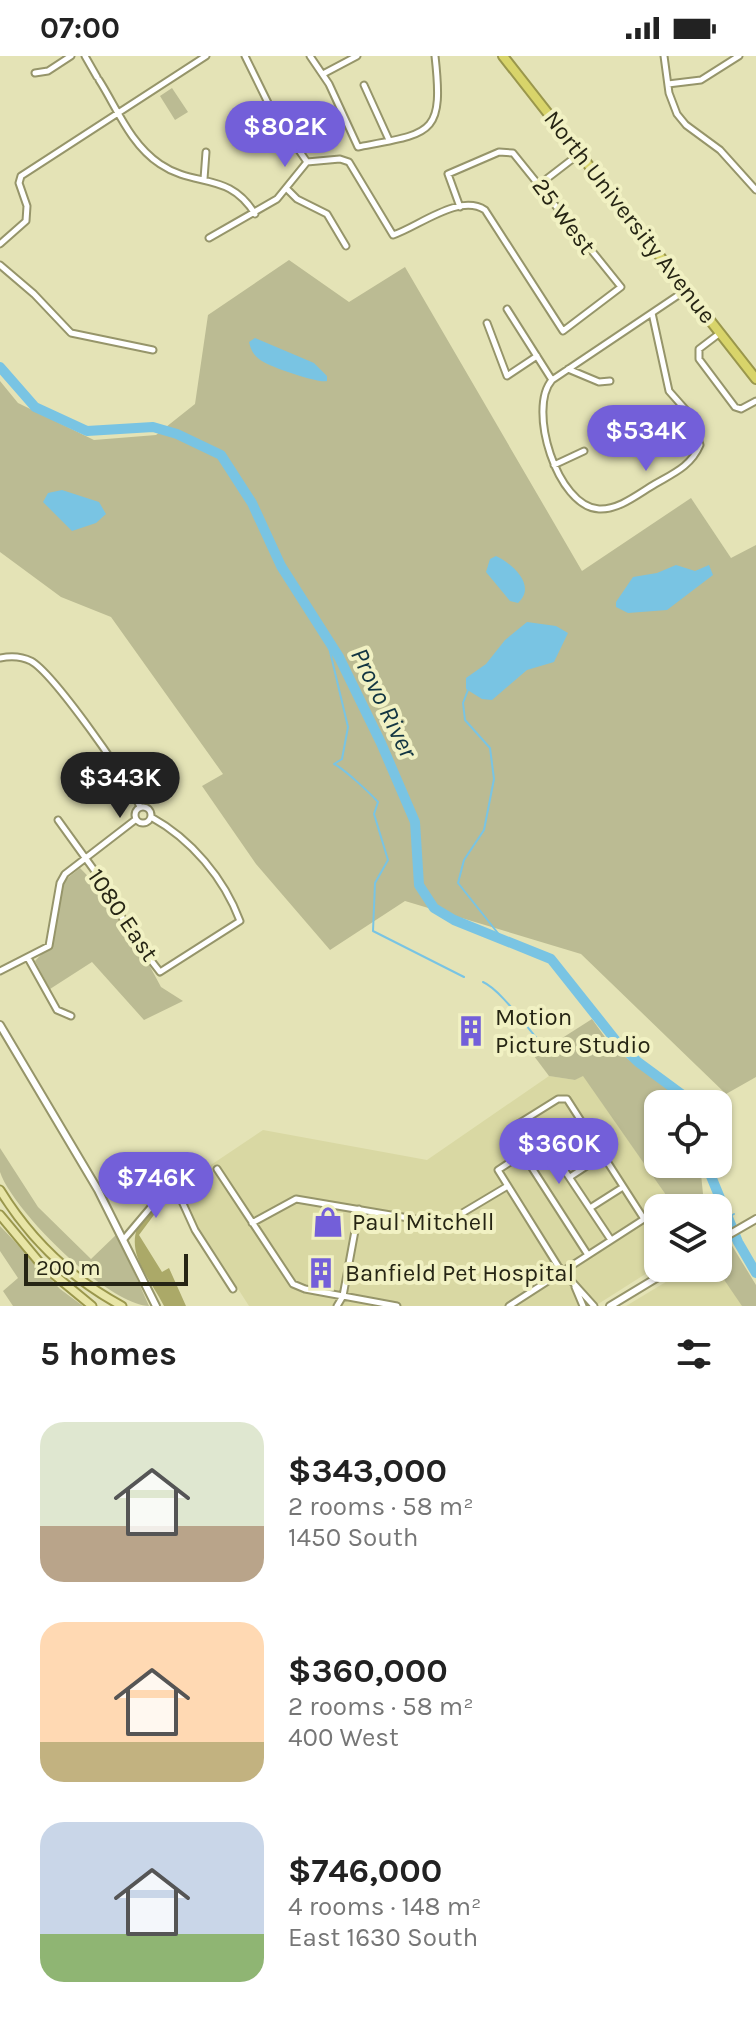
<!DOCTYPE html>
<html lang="en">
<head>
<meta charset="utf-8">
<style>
  body { margin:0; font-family:Karla,sans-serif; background:#f6f6f6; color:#222; height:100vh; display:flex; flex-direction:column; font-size:30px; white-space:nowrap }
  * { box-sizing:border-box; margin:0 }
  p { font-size:26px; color:#767676 }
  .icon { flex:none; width:44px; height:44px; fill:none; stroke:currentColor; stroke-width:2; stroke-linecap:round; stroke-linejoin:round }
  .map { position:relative; height:1250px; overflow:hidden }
  .sheet { display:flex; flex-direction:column; background:#fff; flex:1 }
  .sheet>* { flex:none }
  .controls { position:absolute; left:644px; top:1034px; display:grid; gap:16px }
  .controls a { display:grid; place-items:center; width:88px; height:88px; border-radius:16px; background:#fff; box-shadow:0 2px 6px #0004; font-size:40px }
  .scale { position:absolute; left:24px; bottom:20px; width:164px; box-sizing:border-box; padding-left:8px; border:4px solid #262514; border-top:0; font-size:22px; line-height:28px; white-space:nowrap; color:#262514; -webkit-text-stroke:6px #f1f1c3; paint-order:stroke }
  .price { position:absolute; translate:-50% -68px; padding:0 18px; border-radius:28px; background:#735fd9; color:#fff; font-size:26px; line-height:52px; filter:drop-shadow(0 2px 4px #0008) }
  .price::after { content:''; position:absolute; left:50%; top:48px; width:24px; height:18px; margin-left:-12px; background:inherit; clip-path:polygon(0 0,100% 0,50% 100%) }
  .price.on { background:#222; color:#fff }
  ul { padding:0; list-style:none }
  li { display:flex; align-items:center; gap:24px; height:200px; padding:0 40px }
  li span { display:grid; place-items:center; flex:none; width:224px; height:160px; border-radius:24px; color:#555 }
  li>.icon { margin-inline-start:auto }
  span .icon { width:96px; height:96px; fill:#fffc; stroke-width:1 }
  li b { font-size:34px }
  h2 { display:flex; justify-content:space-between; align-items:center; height:96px; padding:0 40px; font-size:34px }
  .status { display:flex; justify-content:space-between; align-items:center; height:56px; padding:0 40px; background:#fff; direction:ltr }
  .status svg { height:22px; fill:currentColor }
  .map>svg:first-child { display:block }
  .built { fill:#d9d8a3 }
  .green { fill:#bbbb93 }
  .forest { fill:#aba968 }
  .water { fill:#79c4e3 }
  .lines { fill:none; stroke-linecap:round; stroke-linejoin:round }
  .stream { stroke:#79c4e3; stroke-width:2 }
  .river { stroke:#79c4e3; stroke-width:10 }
  .street-casing { stroke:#96956a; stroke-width:9 }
  .secondary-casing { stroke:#96956a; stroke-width:10 }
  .primary-casing { stroke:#9a974c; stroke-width:11 }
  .highway-casing { stroke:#9a974c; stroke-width:12 }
  .street { stroke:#fff; stroke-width:5 }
  .secondary { stroke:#fff; stroke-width:6 }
  .primary { stroke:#e8e5a6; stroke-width:7 }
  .highway { stroke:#d8d46a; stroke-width:8 }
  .labels { text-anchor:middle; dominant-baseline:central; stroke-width:8; stroke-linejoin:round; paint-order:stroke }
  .street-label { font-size:24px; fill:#262514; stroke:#f1f1c3 }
  .poi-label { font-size:24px; fill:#262514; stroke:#f1f1c3; text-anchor:start }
  .water-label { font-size:26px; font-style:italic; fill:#123542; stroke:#f1f1c3 }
</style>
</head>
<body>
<div class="status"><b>07:00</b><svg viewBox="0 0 49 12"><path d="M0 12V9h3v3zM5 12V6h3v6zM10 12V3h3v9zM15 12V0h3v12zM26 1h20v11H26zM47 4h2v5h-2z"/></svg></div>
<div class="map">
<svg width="756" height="1250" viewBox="0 0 756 1250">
  <rect width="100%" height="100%" fill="#e4e3b6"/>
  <path class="built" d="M583,1019L675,1152H658V1210L595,1250H249L187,1153V1125L263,1074L427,1104L549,1020L575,1024Z
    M689,1212H716L742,1249L747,1250H626Z"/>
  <path class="green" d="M172,32L188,56L175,64L160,40Z
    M289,204L349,246L405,211L582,515L691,442L731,502L756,489V1021L726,1038L581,898L405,845L330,894L256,808L202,730L223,718L111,561L61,541L0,496V325L18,347L94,384L156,379L195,348L208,259Z
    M80,812L107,840L127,881L147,905L161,931L183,945L144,964L92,906L50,933L35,905L52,887L64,825Z
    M592,963L612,991L688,1048H658V1108H700L703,1138L712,1152H675L583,1020L575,1024L549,1020L534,1000Z
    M0,1092L38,1151L91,1203L117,1178L149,1250C108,1249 13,1155 0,1116C0,1110 0,1099 0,1092Z
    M0,1170L60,1233L83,1250H13L3,1235L18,1222L0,1195Z
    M731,1188L756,1229V1250H742L716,1212L718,1195Z"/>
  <path class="forest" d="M171,1136L139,1179L162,1216L169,1212L186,1250H164C147,1217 119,1191 146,1157C153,1149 161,1141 171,1136Z"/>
  <path class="water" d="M255,282L314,307L327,320V325C320,328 266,310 259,303C253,298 251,294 249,286Z
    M62,434L99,446L106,458L96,467L72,475L43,446L48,437Z
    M496,500C513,508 537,530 518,547L510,545L486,516L490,503Z
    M676,509L695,515L709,509L713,519L667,554L628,557L616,551V546L633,521L657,517Z
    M527,566L556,570L568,577L554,606L527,614L492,644L482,643L466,633V622L486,608L505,584Z"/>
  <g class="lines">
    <path class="stream" d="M327,583L348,671L342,703L334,708C343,712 370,737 378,746L374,758L388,804L375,827L373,875L464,921
      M468,634L463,647L465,664L490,692L494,723L484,774L464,804L458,827L501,881
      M483,926C501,934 526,971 542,988
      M727,1162L734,1158"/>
    <path class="river" d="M0,311L35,351L87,375L153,371L177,378L221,399L252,447L281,510L339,601L381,687L415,766L419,829L434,852L454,864L551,903L617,986L638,1006L695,1048
      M706,1108L738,1186L756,1217"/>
    <defs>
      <path id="street" d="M85,0L97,21
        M245,0L272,55L307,106
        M310,0L329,28L358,91C432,77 444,80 435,0
        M664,0L669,37L677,58L686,69L720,94L756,134
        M35,17L48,15L71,0
        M323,18L357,0
        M99,24C117,52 130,88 160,108C195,132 229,115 255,158
        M668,28L701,24L739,0
        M364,29L389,84
        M204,123L206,96
        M540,128L579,98
        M288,134L297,143L327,158L346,190
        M209,182L277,143L307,106L340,103L349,106L393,179C418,171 459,137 485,154L563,275L621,231L513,97L499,96L448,118L460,151
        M0,188L26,165L27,150L19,127L21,120L206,0
        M0,209L34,238L71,277L153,294
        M507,253L552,324
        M652,257L669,335L692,361L700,389C691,410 674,417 655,428C638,438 619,454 599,453C557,451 527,352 552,324L686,234
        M487,267L507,320L537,300
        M720,277L699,293V303L735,351L741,353L756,345
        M568,313L599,326L610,325
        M554,409L584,395
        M0,602C10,600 21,600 31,605C53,617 130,726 140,751
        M135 759a8 8 0 1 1 16 0a8 8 0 1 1-16 0Z
        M58,764L107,832L130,877L160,916L240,865C224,822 191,783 151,761
        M28,902L57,954L71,960
        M0,915L49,890L60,827L65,818L135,764
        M533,1091L518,1068L558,1043H567L644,1163
        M550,1091L583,1070
        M523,1098L588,1199
        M217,1113L293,1228L305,1233L397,1250
        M570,1121L602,1100
        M175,1130L195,1174L233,1233
        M590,1152L623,1131
        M252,1167L296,1143L444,1168L506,1131
        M124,1183L162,1138L199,1115
        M575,1231L583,1250
        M337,1250L343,1240L359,1153
        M509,1250L658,1154
        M594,1250L558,1210L498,1114L538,1088H547L611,1184"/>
      <path id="secondary" d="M0,969L98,1134L156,1250
        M718,1185L756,1163
        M610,1250L673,1212"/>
      <path id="primary" d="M0,1134C30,1183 72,1223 122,1250
        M0,1159L40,1207L92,1250"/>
      <path id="highway" d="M503,0L756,323"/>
    </defs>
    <use href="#street" class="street-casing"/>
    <use href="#secondary" class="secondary-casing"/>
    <use href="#primary" class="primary-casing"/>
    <use href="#highway" class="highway-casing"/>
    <use href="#street" class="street"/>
    <use href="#secondary" class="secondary"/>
    <use href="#primary" class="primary"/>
    <use href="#highway" class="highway"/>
  </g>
  <defs>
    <symbol id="building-bare" viewBox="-9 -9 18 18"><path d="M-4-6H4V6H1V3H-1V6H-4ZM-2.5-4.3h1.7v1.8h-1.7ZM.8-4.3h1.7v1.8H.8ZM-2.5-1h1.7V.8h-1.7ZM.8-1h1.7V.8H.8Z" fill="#735fd9" stroke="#f1f1c3" stroke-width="2.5" paint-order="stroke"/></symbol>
    <symbol id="shop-bare" viewBox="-9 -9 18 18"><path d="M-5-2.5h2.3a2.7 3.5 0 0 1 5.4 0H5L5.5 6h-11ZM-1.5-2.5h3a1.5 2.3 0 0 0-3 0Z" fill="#735fd9" stroke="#f1f1c3" stroke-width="2.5" paint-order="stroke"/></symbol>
  </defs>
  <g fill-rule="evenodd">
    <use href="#building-bare" x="449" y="953" width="44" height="44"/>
    <use href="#shop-bare" x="306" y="1144" width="44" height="44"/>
    <use href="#building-bare" x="299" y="1195" width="44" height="44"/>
  </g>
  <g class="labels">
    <g class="street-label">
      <text transform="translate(564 160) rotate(53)">25 West</text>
      <text transform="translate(630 161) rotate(52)">North University Avenue</text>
      <text transform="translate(123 859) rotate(56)">1080 East</text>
    </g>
    <g class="poi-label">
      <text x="495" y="961">Motion<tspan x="495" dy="28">Picture Studio</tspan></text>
      <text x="352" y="1166">Paul Mitchell</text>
      <text x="345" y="1217">Banfield Pet Hospital</text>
    </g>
    <g class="water-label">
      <text transform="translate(384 647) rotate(64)">Provo River</text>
    </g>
  </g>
</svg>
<div class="controls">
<a><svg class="icon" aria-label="locate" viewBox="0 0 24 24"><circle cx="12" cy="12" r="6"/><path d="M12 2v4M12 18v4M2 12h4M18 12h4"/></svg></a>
<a><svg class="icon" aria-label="layers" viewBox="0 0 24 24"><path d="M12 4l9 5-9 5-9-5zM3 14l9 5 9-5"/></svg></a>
</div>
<div class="scale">200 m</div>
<b class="price" style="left:285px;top:113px">$802K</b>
<b class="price" style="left:646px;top:417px">$534K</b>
<b class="price on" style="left:120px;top:764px">$343K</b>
<b class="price" style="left:559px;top:1130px">$360K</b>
<b class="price" style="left:156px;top:1164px">$746K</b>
</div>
<section class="sheet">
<h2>5 homes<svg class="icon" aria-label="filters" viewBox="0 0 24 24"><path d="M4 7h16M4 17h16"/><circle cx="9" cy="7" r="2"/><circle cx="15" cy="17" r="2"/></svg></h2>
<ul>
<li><span style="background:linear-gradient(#dfe7d0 65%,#b9a48a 0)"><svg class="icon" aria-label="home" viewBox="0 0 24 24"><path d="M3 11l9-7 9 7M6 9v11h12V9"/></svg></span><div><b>$343,000</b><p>2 rooms · 58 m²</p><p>1450 South</p></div></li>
<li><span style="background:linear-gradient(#ffd9b3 75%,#c2b280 0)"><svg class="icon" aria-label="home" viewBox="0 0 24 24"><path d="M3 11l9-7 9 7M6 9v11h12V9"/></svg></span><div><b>$360,000</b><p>2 rooms · 58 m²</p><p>400 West</p></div></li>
<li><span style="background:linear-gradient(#c9d6e8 70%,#8fb573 0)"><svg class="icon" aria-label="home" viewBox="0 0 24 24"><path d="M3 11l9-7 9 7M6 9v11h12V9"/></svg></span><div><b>$746,000</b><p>4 rooms · 148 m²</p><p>East 1630 South</p></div></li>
</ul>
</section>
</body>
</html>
